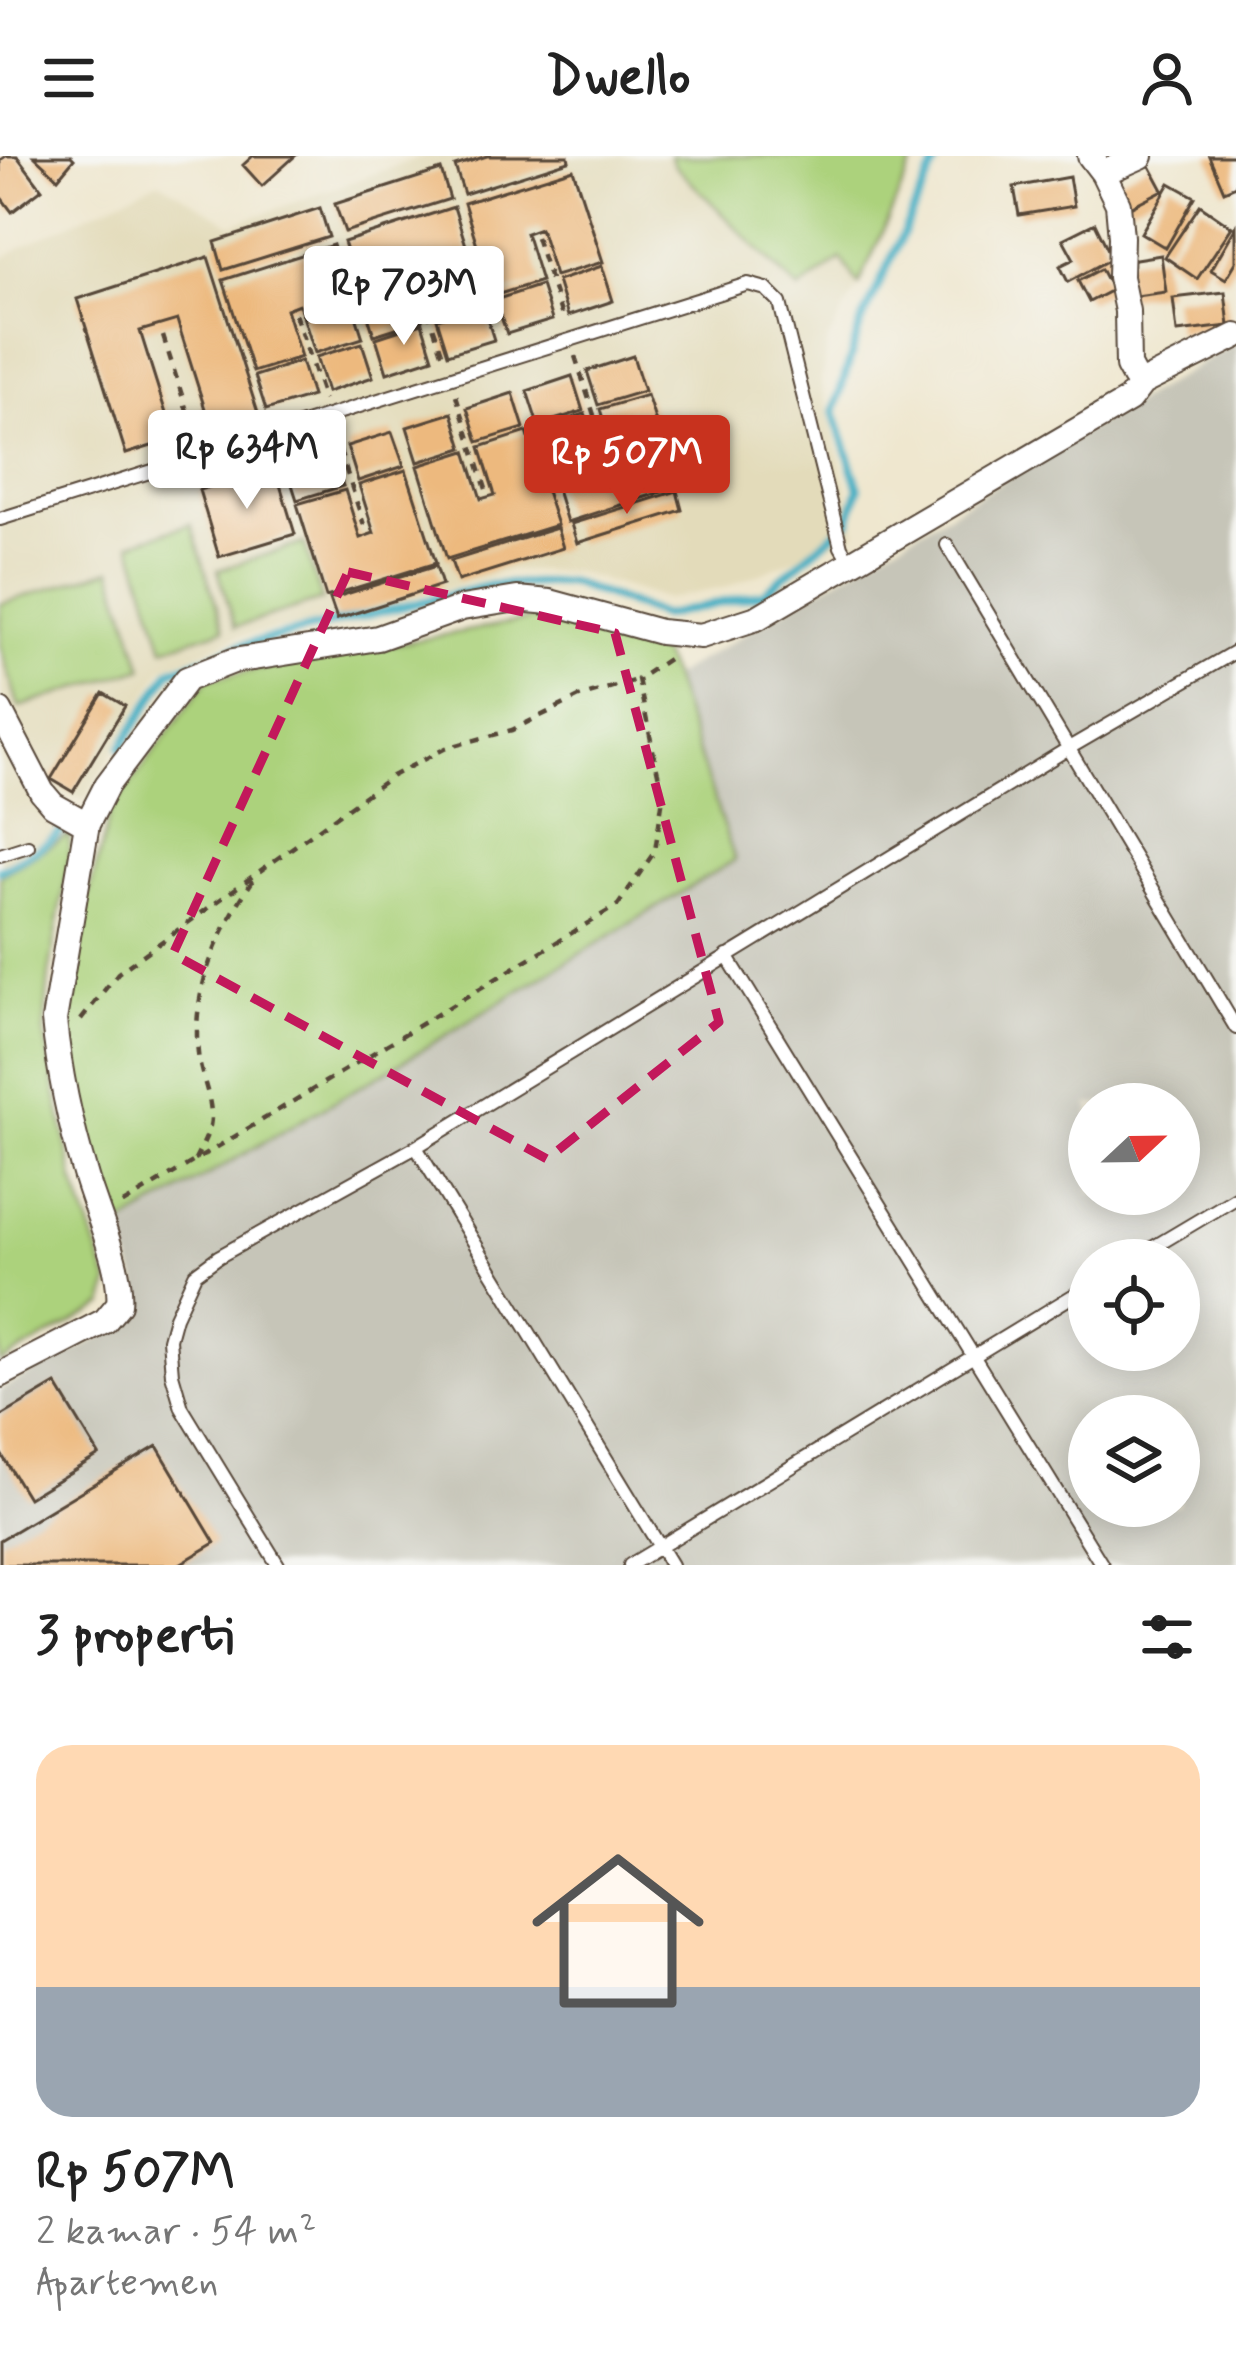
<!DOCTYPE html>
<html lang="id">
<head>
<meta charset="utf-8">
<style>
  body { margin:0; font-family:Mynerve,sans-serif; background:#f6f6f6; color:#222; height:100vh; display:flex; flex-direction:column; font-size:45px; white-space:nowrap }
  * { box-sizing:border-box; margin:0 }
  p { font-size:39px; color:#767676 }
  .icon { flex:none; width:66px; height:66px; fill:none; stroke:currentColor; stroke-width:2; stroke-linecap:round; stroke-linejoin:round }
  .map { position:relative; height:1409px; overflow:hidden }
  .sheet { display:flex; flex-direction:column; background:#fff; flex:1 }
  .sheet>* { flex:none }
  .needle { width:78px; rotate:68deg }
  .controls { position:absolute; left:1068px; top:927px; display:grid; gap:24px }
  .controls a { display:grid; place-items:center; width:132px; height:132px; border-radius:50%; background:#fff; box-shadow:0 6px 30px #0003; font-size:60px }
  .price { position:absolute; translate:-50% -102px; padding:0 27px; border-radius:12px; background:#fff; color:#222; font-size:39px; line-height:78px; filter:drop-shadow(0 3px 6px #0008) }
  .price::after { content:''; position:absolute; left:50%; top:72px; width:36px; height:27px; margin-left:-18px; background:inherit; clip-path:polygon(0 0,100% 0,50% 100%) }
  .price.current { background:#c8321e; color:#fff }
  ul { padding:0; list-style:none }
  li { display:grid; align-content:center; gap:24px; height:636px; padding:0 36px }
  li+li { border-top:3px solid #e0e0e0 }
  li span { display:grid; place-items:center; height:372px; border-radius:36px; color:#555 }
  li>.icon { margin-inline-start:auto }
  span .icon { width:216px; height:216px; fill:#fffc; stroke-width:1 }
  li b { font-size:51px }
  h2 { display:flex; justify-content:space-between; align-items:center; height:144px; padding:0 36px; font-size:51px }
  header { display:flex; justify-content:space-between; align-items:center; height:156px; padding:0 36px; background:#fff; font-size:54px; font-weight:700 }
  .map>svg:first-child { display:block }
  .built { fill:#e3dbba }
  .industrial { fill:#c6c5b8; fill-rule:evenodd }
  .green { fill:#acd27c; stroke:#747e4d; stroke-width:3 }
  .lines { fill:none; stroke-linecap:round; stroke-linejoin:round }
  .stream { stroke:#46b0c4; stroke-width:8 }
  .building { fill:#edb97e }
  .lane-casing { stroke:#564639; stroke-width:16 }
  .street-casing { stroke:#564639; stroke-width:28 }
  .path { stroke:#564639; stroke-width:4.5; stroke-dasharray:9 9; stroke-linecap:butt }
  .lane { stroke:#fff; stroke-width:12 }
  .street { stroke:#fff; stroke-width:24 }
  .marked { fill:none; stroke:#c2185b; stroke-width:9; stroke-dasharray:24 15; stroke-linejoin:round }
</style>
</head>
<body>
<header><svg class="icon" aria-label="menu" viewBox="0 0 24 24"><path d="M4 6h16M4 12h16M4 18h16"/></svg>Dwello<svg class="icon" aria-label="person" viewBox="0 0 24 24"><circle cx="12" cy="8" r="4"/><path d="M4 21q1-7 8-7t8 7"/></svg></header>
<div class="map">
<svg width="1236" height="1409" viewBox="0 0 1236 1409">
  <rect width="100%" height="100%" fill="#f6f6f2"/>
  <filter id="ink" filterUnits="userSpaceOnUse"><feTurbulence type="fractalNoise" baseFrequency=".00833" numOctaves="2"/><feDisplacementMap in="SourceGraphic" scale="24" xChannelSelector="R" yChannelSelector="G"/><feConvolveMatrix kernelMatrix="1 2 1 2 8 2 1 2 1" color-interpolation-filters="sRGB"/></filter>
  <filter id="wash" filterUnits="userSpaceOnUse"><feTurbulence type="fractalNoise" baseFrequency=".004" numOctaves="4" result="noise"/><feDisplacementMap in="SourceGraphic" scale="48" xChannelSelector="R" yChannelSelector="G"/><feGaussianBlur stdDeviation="2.7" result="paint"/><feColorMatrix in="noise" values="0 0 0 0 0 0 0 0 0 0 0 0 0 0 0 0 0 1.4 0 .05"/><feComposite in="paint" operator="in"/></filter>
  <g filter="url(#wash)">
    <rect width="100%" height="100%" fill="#efe7cf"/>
    <path class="built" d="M424,0H670L674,9L798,133L841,102L859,129L828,184L821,225L857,377L727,431L666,443L575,416L510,414L338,464L239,480L162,513L85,643L69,640L49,629L0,538V105L21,91L159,25L232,69Z
      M0,574L54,675L39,692L0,708Z"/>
    <path class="industrial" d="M1236,187V1409H0V1234L126,1168L141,1142L120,1070L380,919L735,704L672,521ZM1089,948H1179V1038H1089ZM1089,1104H1179V1194H1089ZM1089,1260H1179V1350H1089Z"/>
    <path class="green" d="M670,0H916L859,129L841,103L799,134L674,9Z
      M191,368L224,473L164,492L131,387Z
      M304,387L322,444L235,471L218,414Z
      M112,413L143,512L19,551L0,490V448Z
      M547,460L657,489L672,521L735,704L380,919L120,1070L96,1010L67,882L71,806L111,654L208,523Z
      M70,678L69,703L49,819L44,876L74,1024L109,1127L105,1149L0,1207V720Z"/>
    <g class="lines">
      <path class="stream" d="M121,592L170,515L239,490L492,429L569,426L663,460L764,437L849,365L859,332L834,256L860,170L939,0
        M0,714C27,700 52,687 72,664"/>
    </g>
    <g id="blocks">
      <path class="building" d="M6,0H17L42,33L12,56L0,40V4Z
        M34,0H71L74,3L58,22Z
        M253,0H295L262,30L243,9Z
        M487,0H568L569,5L464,38L455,10Z
        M1209,0H1236V30L1224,35Z
        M1149,8L1163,34L1130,51L1117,25Z
        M573,13L603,106L555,120L540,72L526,77L541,125L493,140L464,47Z
        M441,14L450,43L345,76L335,48Z
        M1069,21L1074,50L1019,59L1014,31Z
        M1170,27L1195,41L1166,92L1141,77Z
        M1200,49L1232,71L1197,123L1165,101Z
        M454,51L483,144L436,159L421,111L406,115L422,164L374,179L344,86Z
        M320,52L329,81L223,114L215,86Z
        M1095,67L1112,102L1068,126L1060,110L1074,103L1063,83Z
        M1236,71V106L1226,123L1211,114Z
        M333,89L363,182L315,197L299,148L286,153L301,201L253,216L223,124Z
        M1161,99L1166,136L1128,141L1123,105Z
        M208,101L258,257L211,272L177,164L140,175L174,283L126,298L77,143Z
        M602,110L613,145L568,160L557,125Z
        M1101,113L1112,134L1089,146L1078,125Z
        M541,129L552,164L507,178L495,144Z
        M1225,136L1229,170L1177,176L1173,142Z
        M483,149L494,184L448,198L437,163Z
        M422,167L433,202L387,217L376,182Z
        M362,187L373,221L327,236L316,201Z
        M633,200L644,235L598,249L587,215Z
        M301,205L312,240L266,254L255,220Z
        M572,220L583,255L538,269L527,235Z
        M513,237L524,272L478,286L467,252Z
        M647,239L677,331L567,366L538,273L585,258L601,306L615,302L600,253Z
        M452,257L463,292L418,306L407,271Z
        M392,276L404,310L358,325L347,290Z
        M527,276L557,369L447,403L418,310L466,295L481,343L495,339L480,291Z
        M332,295L343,330L297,344L286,310Z
        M275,312L295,378L219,401L199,334Z
        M406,314L436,407L326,441L297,348L345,334L360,382L374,377L359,329Z
        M677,335L682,354L577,387L571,368Z
        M557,372L563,392L458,425L451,405Z
        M436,410L442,429L337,463L330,443Z
        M103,537L125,550L73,636L51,623Z
        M56,1228L99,1299L28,1342L0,1296V1261Z
        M157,1290L215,1387L178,1409H0V1384Z"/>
    </g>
  </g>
  <g filter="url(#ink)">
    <use href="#blocks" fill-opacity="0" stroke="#564639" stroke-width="3"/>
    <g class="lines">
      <defs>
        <path id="lane" d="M0,363L748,128L766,133L780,147L841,391L850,406
          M947,389L1236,872
          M0,699L28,690
          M727,800L1102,1409
          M416,991L671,1409
          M1132,1104L1236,1042
          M278,1409L182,1252L172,1218L169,1183L175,1161L195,1118L218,1101L416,991L1069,592L1236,495
          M630,1409L1089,1130"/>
        <path id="street" d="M1090,0L1103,17L1118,48L1121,81L1120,121L1127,155L1128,210L1134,221L1142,227
          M1103,17L1141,0
          M0,555L42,636L53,649L87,668
          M0,1219L105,1165L119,1148C123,1115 96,1055 86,1021C71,971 59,916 54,864L87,668L107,629L187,523L233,505L378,482L462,452L517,443L550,446L660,476L701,480L757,462L1129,244L1142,227L1236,180"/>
      </defs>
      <use href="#lane" class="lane-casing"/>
      <use href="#street" class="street-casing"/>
      <path class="path" d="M536,81L564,166
        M416,120L445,205
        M295,158L324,244
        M163,180L196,283
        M575,200L602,284
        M456,239L486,333
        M334,277L364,369
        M81,864L118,817L392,620L446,592L512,574L579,541L636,524
        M195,1004C200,994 207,981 210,970C215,946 200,921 198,897C191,830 221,770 258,717
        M123,1048L618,749L655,695L663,641L638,523L671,501"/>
      <use href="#lane" class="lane"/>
      <use href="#street" class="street"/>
    </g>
  </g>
  <path class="marked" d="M348,416L615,477L719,866L547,1003L173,798Z"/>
</svg>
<div class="controls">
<a><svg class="needle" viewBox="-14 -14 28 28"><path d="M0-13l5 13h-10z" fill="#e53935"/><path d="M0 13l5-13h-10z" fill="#767676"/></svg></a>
<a><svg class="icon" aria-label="locate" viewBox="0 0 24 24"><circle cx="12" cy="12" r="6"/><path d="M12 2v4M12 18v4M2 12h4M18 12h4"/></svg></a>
<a><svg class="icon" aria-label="layers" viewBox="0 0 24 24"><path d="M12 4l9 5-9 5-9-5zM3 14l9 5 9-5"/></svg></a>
</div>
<b class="price" style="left:404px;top:192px">Rp 703M</b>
<b class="price" style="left:247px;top:356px">Rp 634M</b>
<b class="price current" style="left:627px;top:361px">Rp 507M</b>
</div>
<section class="sheet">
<h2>3 properti<svg class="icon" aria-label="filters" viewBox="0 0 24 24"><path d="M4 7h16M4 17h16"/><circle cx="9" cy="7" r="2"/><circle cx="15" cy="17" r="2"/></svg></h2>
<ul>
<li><span style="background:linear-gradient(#ffd9b3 65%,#9aa5b1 0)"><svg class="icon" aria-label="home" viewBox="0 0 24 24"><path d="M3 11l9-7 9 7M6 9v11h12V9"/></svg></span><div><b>Rp 507M</b><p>2 kamar · 54 m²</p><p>Apartemen</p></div></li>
</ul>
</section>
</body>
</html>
